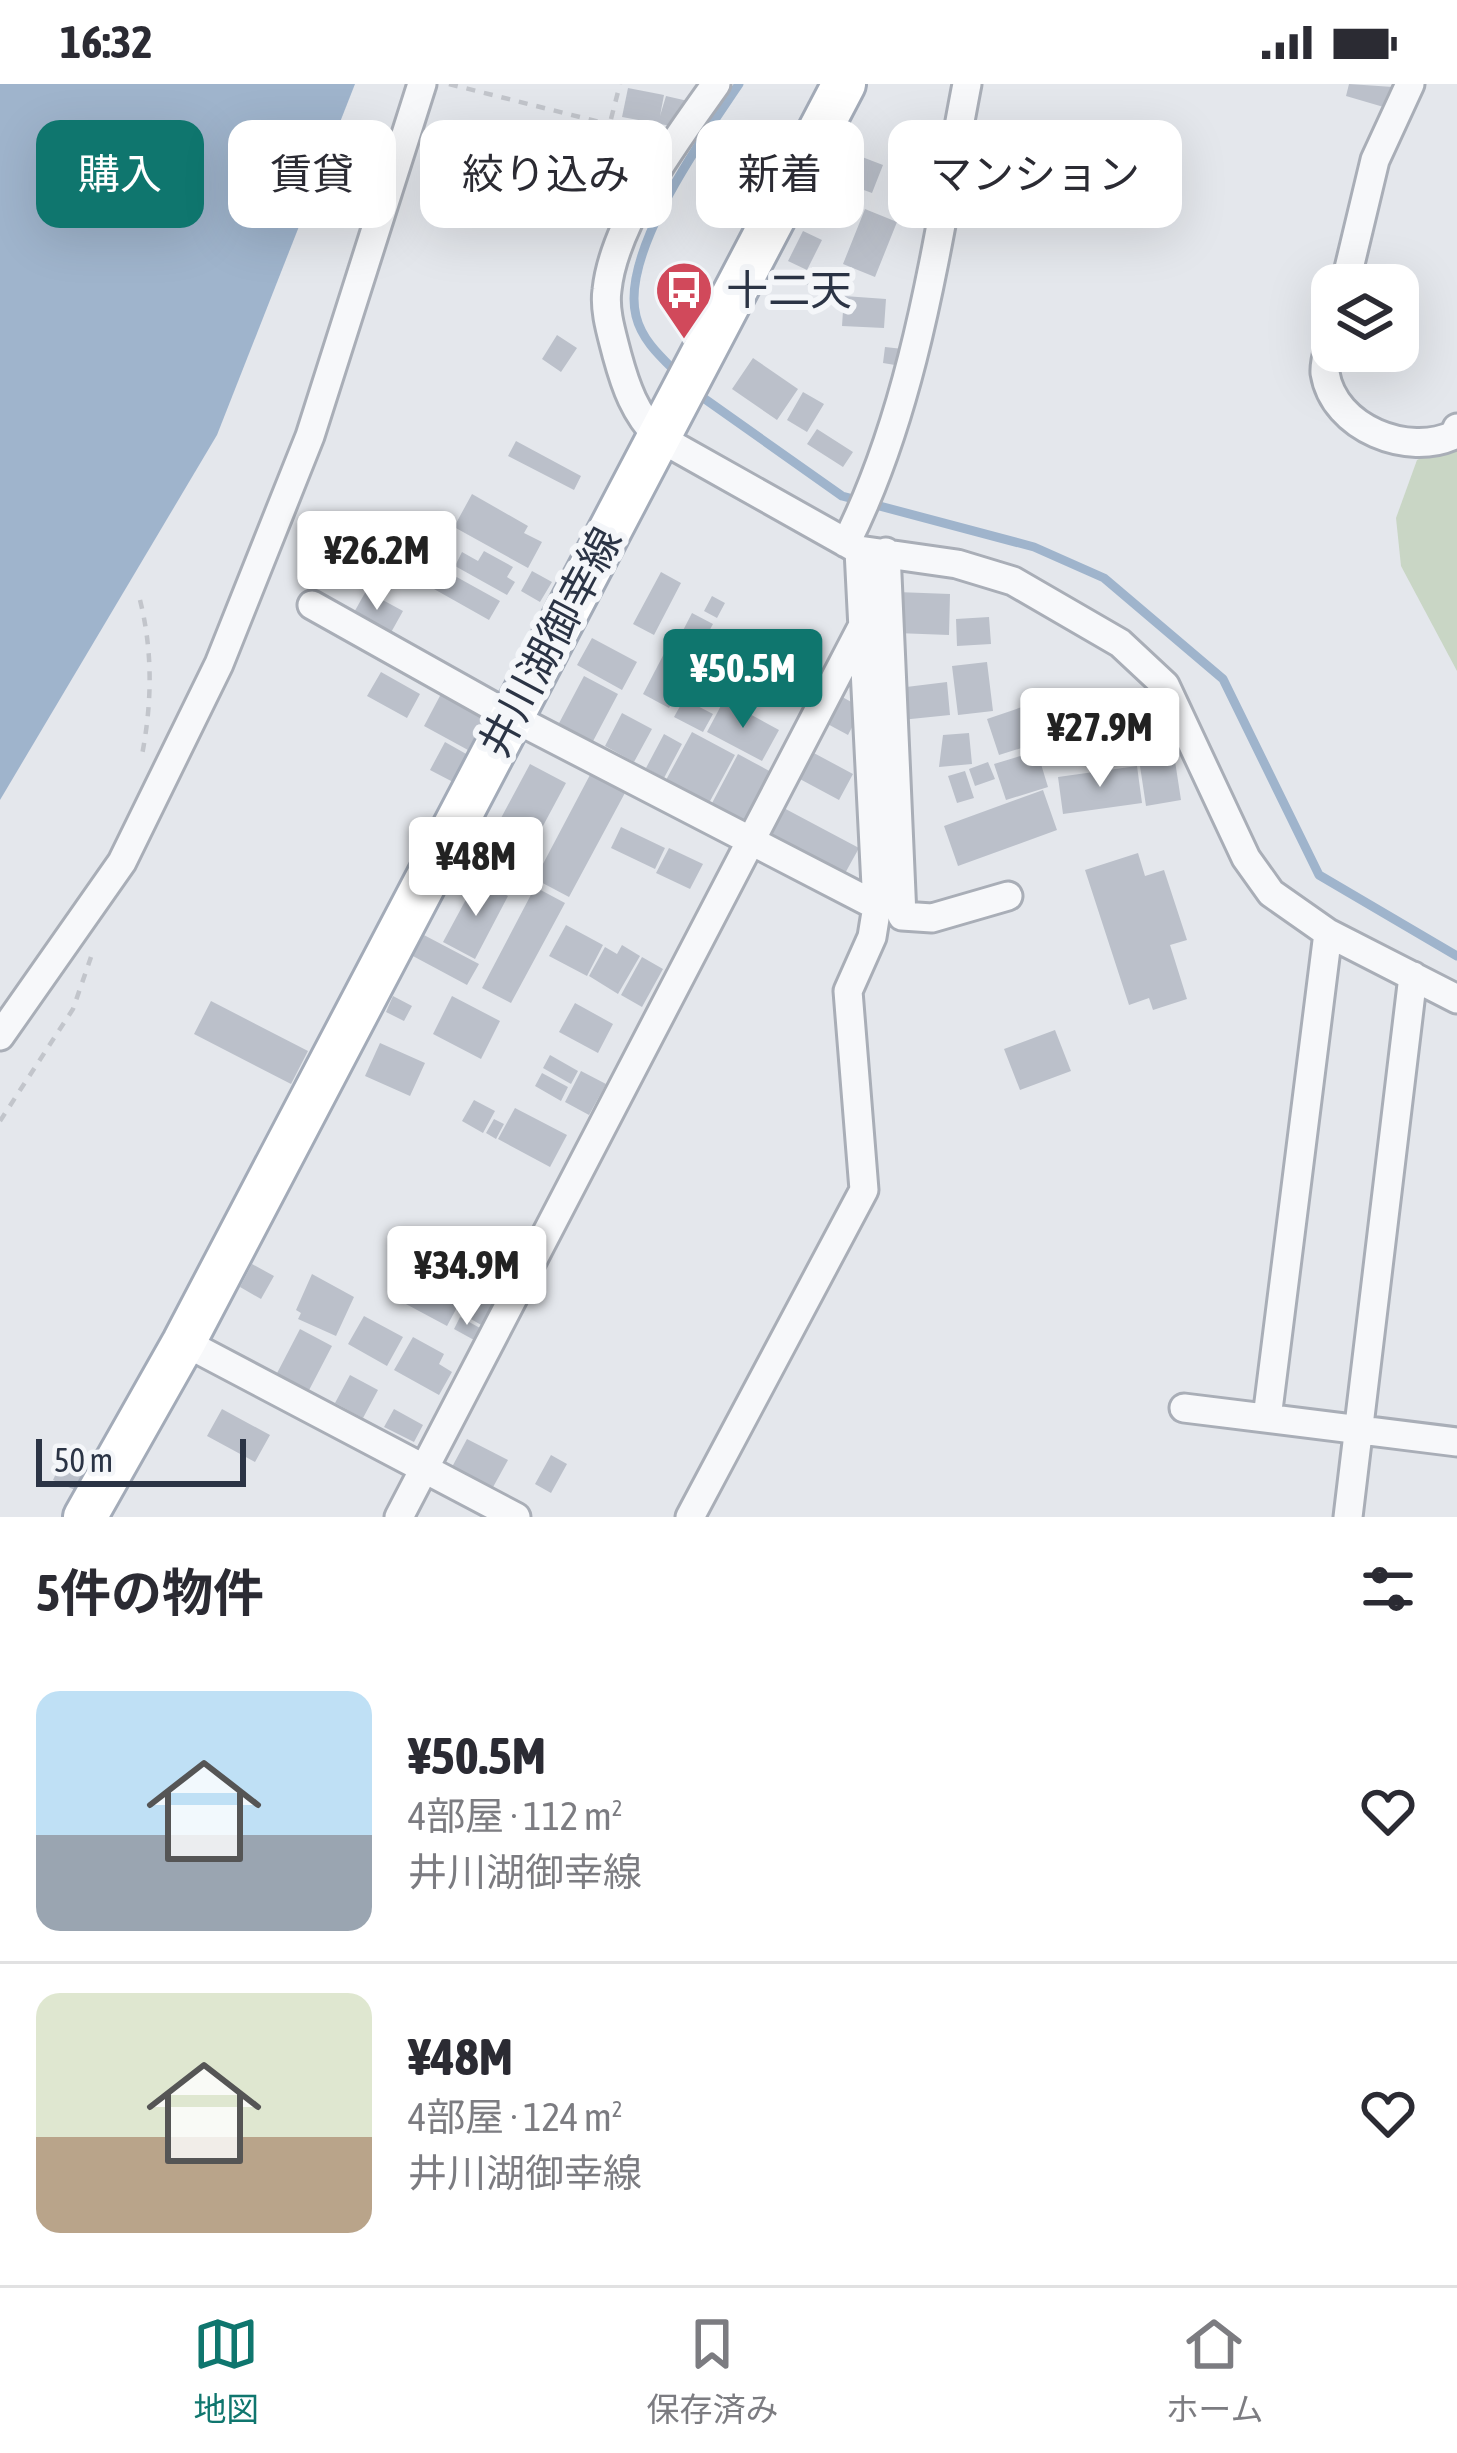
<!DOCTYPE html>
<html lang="ja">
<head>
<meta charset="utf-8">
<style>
  body { margin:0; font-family:"Asap Condensed","Noto Sans JP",sans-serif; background:#f2f2f3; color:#2b2b33; height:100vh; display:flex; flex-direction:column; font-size:45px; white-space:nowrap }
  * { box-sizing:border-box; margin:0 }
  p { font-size:39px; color:#7c7c81 }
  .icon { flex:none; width:66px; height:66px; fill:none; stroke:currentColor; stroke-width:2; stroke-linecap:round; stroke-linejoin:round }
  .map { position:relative; height:1433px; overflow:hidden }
  .drawer { display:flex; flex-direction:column; background:#fff; flex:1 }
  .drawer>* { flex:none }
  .guide { position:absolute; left:36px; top:36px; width:1386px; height:108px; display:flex; gap:24px }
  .controls { position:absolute; left:1311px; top:180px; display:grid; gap:24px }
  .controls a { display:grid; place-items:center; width:108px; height:108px; border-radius:24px; background:#fff; box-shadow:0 12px 48px #0002; font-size:60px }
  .scale { position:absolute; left:36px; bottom:30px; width:210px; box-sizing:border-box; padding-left:12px; border:6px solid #2b3445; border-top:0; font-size:33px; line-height:42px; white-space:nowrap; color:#2b3445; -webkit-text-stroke:9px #f4f6f9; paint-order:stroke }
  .price { position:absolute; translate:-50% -102px; padding:0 27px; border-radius:12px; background:#fff; color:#222; font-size:39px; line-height:78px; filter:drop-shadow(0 3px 6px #0008) }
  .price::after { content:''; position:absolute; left:50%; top:72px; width:36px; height:27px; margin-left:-18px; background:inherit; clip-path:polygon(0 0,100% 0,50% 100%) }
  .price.on { background:#0f766e; color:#fff }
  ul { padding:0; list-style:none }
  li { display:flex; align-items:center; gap:36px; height:300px; padding:0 36px }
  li+li { border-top:3px solid #e1e1e2 }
  li span { display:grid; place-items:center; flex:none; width:336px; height:240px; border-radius:24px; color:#555 }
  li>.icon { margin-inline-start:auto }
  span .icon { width:144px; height:144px; fill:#fffc; stroke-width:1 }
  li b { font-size:51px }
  h2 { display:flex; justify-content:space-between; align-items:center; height:144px; padding:0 36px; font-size:51px }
  .chip { padding:0 42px; border-radius:24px; background:#fff; box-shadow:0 12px 48px #0002; font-size:42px; line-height:108px }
  .chip.on { background:#0f766e; color:#fff }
  .status { display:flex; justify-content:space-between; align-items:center; height:84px; padding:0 60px; background:#fff; direction:ltr }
  .status svg { height:33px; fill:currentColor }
  .tab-bar { display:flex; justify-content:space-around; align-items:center; height:168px; border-top:3px solid #e1e1e2; background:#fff; font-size:33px; color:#7c7c81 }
  .tab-bar a { display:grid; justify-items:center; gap:6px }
  .tab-bar .on { color:#0f766e }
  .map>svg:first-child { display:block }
  .green { fill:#c9d6c5 }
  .water { fill:#9fb4cc }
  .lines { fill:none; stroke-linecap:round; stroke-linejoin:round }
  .stream { stroke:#9fb4cc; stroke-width:9 }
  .building { fill:#bbc0ca }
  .minor-casing { stroke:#a9aeb7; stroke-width:33 }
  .primary-casing { stroke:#a3abb8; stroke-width:48 }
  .path { stroke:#c2c5cb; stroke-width:4.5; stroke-dasharray:9 9; stroke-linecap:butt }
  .minor { stroke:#f7f8fa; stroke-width:27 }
  .primary { stroke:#fff; stroke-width:42 }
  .labels { text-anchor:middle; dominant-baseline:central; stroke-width:12; stroke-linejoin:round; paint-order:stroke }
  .poi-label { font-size:42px; fill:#2b3445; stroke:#f4f6f9; text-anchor:start }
  .street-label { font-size:42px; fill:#2b3445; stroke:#f4f6f9 }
</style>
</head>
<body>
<div class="status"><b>16:32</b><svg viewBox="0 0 49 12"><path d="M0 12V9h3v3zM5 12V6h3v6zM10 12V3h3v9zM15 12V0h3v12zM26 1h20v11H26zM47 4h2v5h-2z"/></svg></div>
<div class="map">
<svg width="1457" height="1433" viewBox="0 0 1457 1433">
  <rect width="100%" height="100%" fill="#e4e7ec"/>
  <path class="green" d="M1457,356V587L1401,482L1396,434L1417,376Z"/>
  <path class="water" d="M0,0H355L217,351L0,716Z"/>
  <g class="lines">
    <path class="stream" d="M679,291C662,274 642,257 636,232C620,168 704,52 739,0
      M695,308L842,412L1034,463L1104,494L1223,595L1319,791L1457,872"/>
  </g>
  <path class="building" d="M1349,0L1393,3L1387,24L1346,12Z
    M628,4L664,11L660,32L666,12L688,17L671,42L622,33Z
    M845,44L858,49L854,60L841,55Z
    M617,46L657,66L643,94L603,74Z
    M515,59L544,74L535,91L506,77Z
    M552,63L611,94L597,121L538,91Z
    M836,63L883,81L872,109L825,92Z
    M816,91L857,109L849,128L808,111Z
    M610,108L629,118L619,136L601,126Z
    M865,125L897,138L875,193L843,180Z
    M803,147L822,156L807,186L788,177Z
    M811,183L824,186L819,204L806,200Z
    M844,212L886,215L884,244L842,242Z
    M557,251L577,264L561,288L542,275Z
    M885,263L903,265L901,282L883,279Z
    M753,274L798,305L777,336L732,305Z
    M803,308L824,320L807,348L787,336Z
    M817,345L853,368L843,383L807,360Z
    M516,357L581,392L574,406L508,372Z
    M472,410L528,442L524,449L542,458L528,484L454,443Z
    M484,467L513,483L507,493L515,498L507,511L455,482L462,468L478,477Z
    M444,486L500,517L489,536L434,505Z
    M532,487L552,498L540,518L521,507Z
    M661,488L681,499L654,551L633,540Z
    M366,507L403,527L389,552L352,532Z
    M897,508L950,510L949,551L896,549Z
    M712,512L725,519L717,534L704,527Z
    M692,529L713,540L696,571L676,560Z
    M989,533L991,560L957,562L956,535Z
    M592,554L637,578L622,606L577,581Z
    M668,562L695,576L669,624L643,610Z
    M703,577L725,589L709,618L687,607Z
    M987,578L993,627L958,631L952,582Z
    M381,588L420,610L407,634L367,612Z
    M584,592L618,610L591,661L557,643Z
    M947,598L950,631L901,636L898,604Z
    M441,610L485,633L468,666L424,642Z
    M837,610L862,624L848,651L822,637Z
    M1153,610L1159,642L1127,649L1121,615Z
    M684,615L713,630L703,648L674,633Z
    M724,616L779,646L762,677L707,648Z
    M1028,621L1041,658L999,671L987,635Z
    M1095,621L1102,652L1048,663L1041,633Z
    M622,629L652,645L634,678L605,662Z
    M692,648L735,671L709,719L666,696Z
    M969,649L972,680L939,683L943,651Z
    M664,650L682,660L664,694L646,684Z
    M445,658L468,671L453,698L430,686Z
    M1037,667L1048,703L1006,716L994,680Z
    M812,668L853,690L839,716L798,694Z
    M738,670L773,689L746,739L711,721Z
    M1175,677L1181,716L1146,722L1140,682Z
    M988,678L995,695L975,702L969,685Z
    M530,680L566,699L522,781L486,762Z
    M1137,682L1142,719L1063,730L1058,693Z
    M965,687L974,714L957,719L948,692Z
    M591,689L626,707L569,813L535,795Z
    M1043,706L1057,746L958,782L944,742Z
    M780,722L859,764L843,793L764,751Z
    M621,743L665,764L655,785L611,764Z
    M468,761L520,789L509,809L457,782Z
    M669,764L703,780L690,805L656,789Z
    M1138,769L1145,792L1164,786L1187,856L1170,861L1187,915L1153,926L1149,914L1129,921L1085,786Z
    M477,795L508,812L475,875L443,858Z
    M535,803L565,819L511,919L482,904Z
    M566,841L603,861L587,892L549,872Z
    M422,850L479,880L467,901L411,871Z
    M622,861L640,872L618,910L589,892L605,863L617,870Z
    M642,873L663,885L642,923L621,911Z
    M393,912L412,922L404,937L386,928Z
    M452,912L500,937L481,975L433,950Z
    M211,917L308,967L291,1000L194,950Z
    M575,919L613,940L598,969L559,948Z
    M1055,946L1071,987L1020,1006L1004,965Z
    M380,959L425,979L410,1012L365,992Z
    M550,971L578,987L571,1000L543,984Z
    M581,987L606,1000L589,1031L565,1018Z
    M542,989L568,1003L561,1017L535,1002Z
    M474,1016L495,1027L483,1049L462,1037Z
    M515,1024L567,1051L550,1083L498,1055Z
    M494,1035L504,1040L496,1055L486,1049Z
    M413,1171L469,1201L447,1242L391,1212Z
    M252,1180L274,1192L261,1215L240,1203Z
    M312,1190L354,1213L336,1252L298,1235L301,1229L296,1226Z
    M469,1206L495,1220L483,1242L457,1227Z
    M364,1232L403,1253L387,1282L348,1260Z
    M460,1233L480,1244L474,1256L454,1245Z
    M300,1245L332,1262L307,1310L275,1293Z
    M413,1253L444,1270L439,1280L452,1288L439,1311L394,1286Z
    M350,1291L378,1306L363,1334L335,1319Z
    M222,1325L270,1351L255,1378L207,1352Z
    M394,1325L423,1341L414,1358L384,1343Z
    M467,1355L508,1376L492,1405L452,1383Z
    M551,1371L567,1380L551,1409L535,1400Z
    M60,1381L84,1393L77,1407L53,1396Z"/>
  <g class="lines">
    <defs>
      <path id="minor" d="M716,0C677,55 614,138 607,206C604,227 612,251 617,271C626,304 635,329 658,353L859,466L957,480L1013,497L1120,559L1165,601L1246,774L1271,809L1328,849L1457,915
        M1345,201L1375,76L1410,0
        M1332,252C1329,264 1324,278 1325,289C1334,345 1409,373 1454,351L1457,344
        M846,459C917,318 937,155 967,0
        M886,468L902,832L932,834L1008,812
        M312,521L510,632L877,822
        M0,952L122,778L219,580L310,352L422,0
        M184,1258L516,1433
        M1184,1324L1457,1358
        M1267,1334L1328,849
        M399,1433L862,543
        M690,1433L864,1106L848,907L872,853L877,822L859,466
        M1348,1433L1413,892"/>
      <path id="primary" d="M85,1433L184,1258L844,0"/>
    </defs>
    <use href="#minor" class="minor-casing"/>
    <use href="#primary" class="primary-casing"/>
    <path class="path" d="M449,0L647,50
      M611,35L620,0
      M140,516C153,568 152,619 142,671
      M0,1037L73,925L91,873"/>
    <use href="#minor" class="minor"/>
    <use href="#primary" class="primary"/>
  </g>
  <defs>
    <symbol id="bus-pin" viewBox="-11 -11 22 30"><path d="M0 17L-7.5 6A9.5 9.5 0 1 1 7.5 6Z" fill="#d1495b" stroke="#f4f6f9"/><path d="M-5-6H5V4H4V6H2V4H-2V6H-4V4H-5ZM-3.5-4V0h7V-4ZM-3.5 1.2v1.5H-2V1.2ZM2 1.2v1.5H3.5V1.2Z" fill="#fff"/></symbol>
  </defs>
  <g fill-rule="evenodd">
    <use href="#bus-pin" x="651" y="173" width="66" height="90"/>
  </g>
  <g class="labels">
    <g class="poi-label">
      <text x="726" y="206">十二天</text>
    </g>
    <g class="street-label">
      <text transform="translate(550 558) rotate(-62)">井川湖御幸線</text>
    </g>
  </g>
</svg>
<div class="controls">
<a><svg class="icon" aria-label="layers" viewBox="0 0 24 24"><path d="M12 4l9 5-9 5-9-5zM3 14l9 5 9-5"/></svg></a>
</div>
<div class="scale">50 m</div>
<b class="price" style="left:377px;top:529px">¥26.2M</b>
<b class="price on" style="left:743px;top:647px">¥50.5M</b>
<b class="price" style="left:1100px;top:706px">¥27.9M</b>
<b class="price" style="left:476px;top:835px">¥48M</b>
<b class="price" style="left:467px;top:1244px">¥34.9M</b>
<div class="guide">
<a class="chip on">購入</a>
<a class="chip">賃貸</a>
<a class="chip">絞り込み</a>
<a class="chip">新着</a>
<a class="chip">マンション</a>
</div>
</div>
<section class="drawer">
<h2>5件の物件<svg class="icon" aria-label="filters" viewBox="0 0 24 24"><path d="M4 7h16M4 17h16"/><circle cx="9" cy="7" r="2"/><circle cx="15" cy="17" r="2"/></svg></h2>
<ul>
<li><span style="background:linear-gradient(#bfe0f5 60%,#9aa5b1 0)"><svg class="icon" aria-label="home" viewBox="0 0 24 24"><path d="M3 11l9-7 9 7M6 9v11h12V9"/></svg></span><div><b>¥50.5M</b><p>4部屋 · 112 m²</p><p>井川湖御幸線</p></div><svg class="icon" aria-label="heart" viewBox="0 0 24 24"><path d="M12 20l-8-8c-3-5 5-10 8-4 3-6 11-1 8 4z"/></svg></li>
<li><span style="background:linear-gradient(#dfe7d0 60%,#b9a48a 0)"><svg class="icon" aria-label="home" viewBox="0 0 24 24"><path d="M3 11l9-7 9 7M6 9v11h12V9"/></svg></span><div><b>¥48M</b><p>4部屋 · 124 m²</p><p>井川湖御幸線</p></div><svg class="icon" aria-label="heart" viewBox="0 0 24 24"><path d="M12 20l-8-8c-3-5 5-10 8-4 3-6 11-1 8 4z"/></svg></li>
</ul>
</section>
<nav class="tab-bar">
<a class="on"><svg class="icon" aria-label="map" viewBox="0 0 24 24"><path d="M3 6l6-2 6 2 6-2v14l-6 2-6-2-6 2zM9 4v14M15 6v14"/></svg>地図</a>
<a><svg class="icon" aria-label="saved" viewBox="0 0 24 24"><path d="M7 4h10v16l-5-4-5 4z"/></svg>保存済み</a>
<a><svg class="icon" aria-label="home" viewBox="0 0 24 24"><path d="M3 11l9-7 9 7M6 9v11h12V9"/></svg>ホーム</a>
</nav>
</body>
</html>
